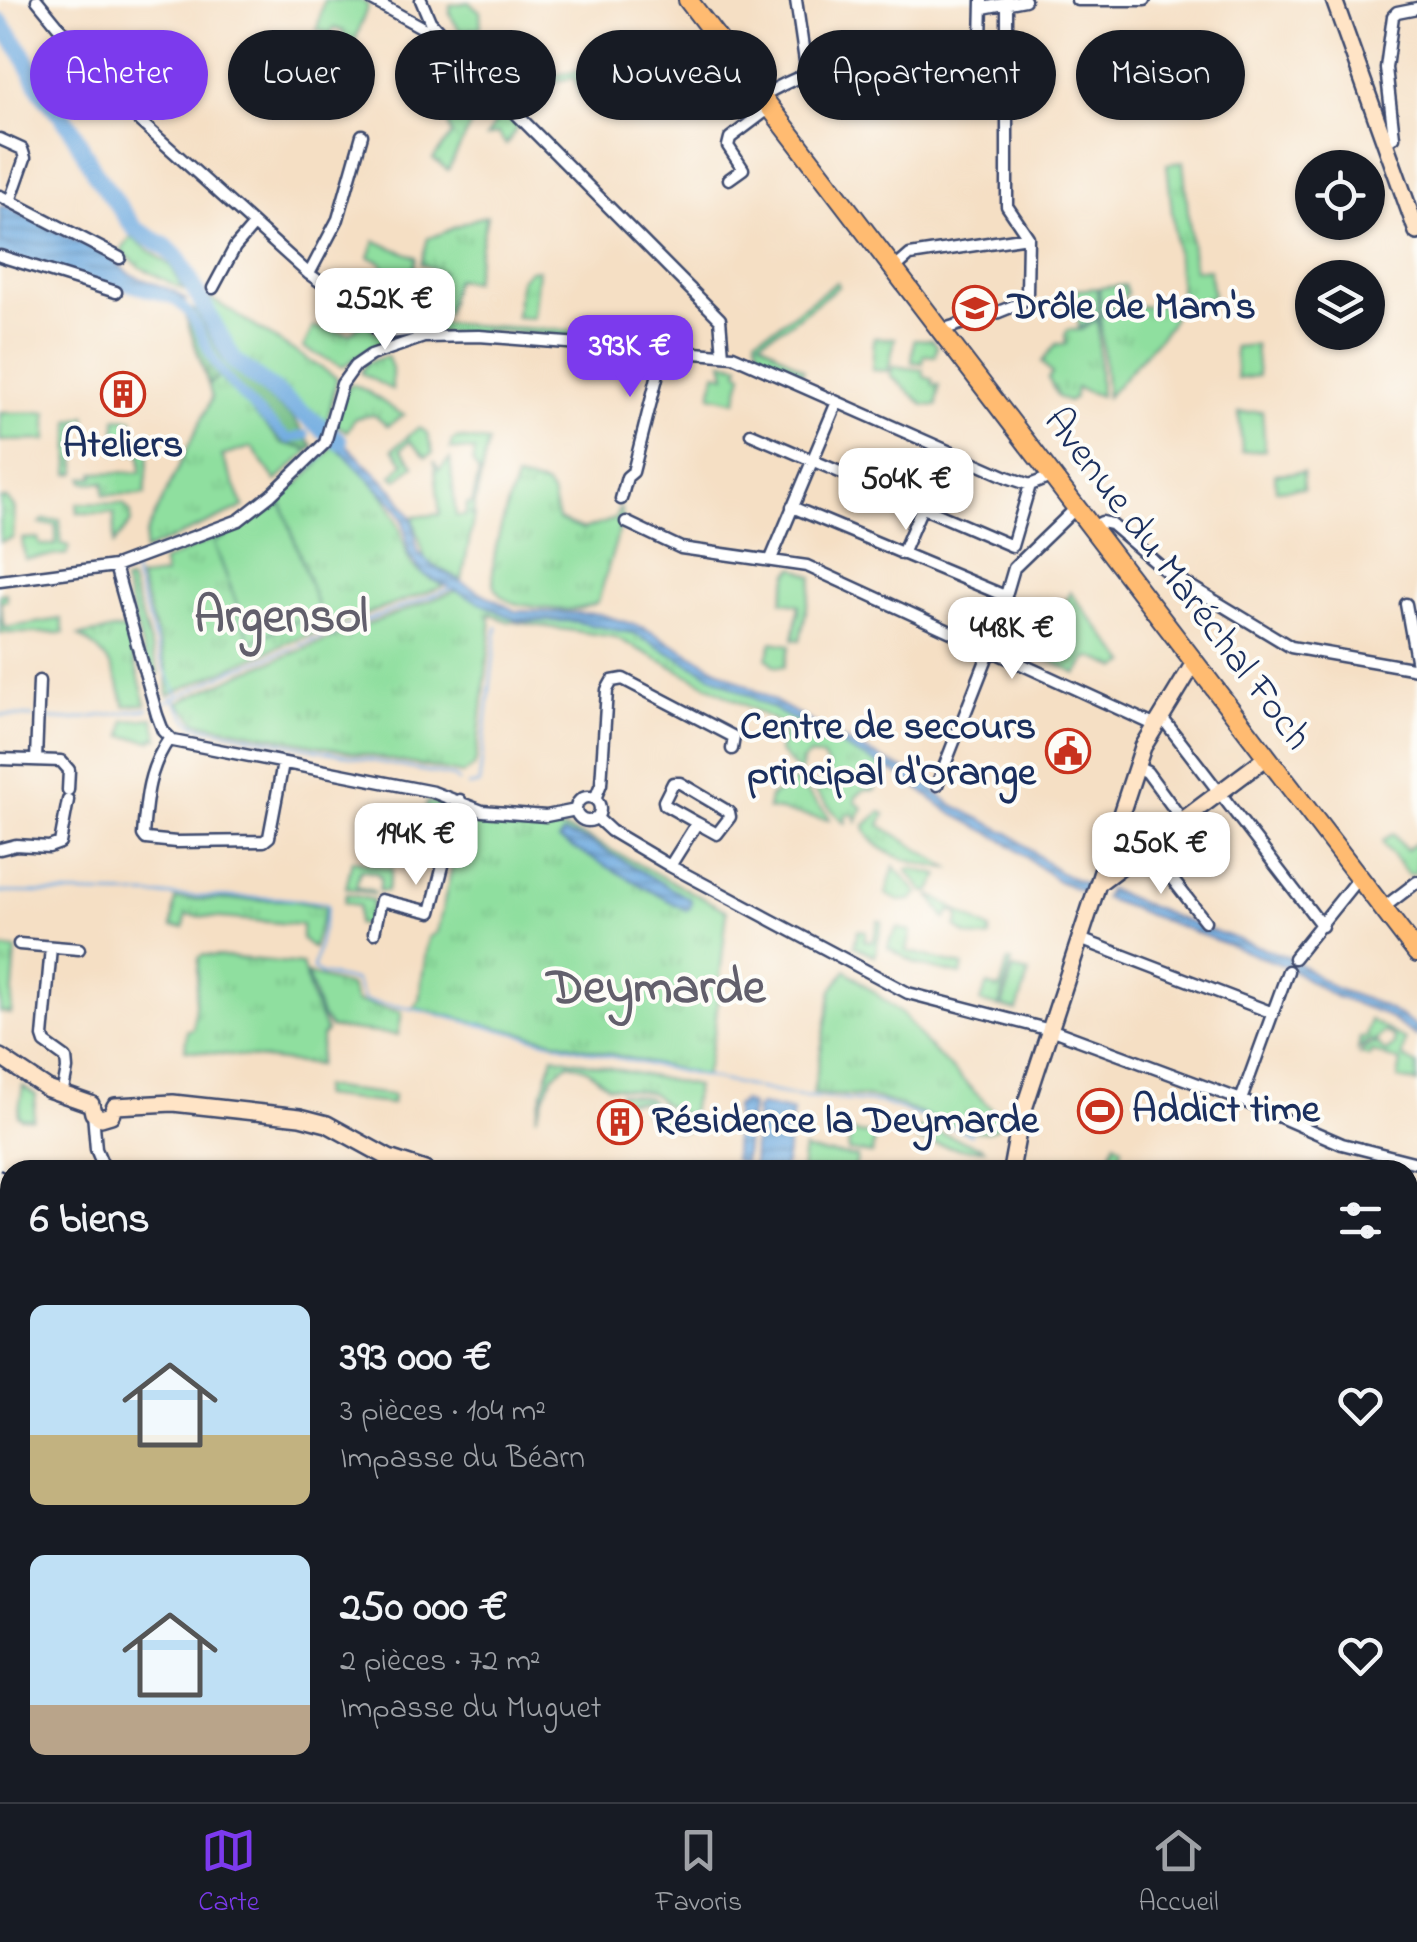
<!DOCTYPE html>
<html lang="fr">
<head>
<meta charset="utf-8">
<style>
  body { margin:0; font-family:"Indie Flower",sans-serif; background:#242831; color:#f1f3f6; height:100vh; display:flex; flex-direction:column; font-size:38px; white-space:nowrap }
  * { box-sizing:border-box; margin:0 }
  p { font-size:32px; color:#9ea1a6 }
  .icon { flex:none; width:55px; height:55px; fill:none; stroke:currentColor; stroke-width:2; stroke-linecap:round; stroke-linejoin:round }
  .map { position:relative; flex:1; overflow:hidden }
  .drawer { position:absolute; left:0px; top:1160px; width:1418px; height:642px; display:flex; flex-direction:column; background:#171b24; border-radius:30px 30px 0 0; box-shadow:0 2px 8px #0004 }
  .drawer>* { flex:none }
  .banner { position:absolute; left:30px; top:30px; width:1358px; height:90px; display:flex; gap:20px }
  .tools { position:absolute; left:1295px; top:150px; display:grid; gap:20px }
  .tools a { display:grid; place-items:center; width:90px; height:90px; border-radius:50%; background:#171b24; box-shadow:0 2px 8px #0004; font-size:50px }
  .price { position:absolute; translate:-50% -85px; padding:0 22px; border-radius:20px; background:#fff; color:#222; font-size:32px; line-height:65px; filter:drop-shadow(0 2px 5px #0008) }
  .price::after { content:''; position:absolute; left:50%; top:60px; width:30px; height:22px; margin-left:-15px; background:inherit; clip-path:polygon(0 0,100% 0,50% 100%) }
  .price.on { background:#7c3aed; color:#fff }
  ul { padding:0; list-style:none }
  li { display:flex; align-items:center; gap:30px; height:250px; padding:0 30px }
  li span { display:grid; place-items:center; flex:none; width:280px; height:200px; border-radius:15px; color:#555 }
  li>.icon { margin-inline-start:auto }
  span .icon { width:120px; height:120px; fill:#fffc; stroke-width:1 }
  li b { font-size:42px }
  h2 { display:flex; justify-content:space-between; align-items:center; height:120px; padding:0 30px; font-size:42px }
  .pill { padding:0 35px; border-radius:45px; background:#171b24; box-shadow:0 2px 8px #0004; font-size:35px; line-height:90px }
  .pill.on { background:#7c3aed; color:#fff }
  .tab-bar { display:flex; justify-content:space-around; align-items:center; height:140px; border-top:2px solid #363941; background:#171b24; font-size:28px; color:#9ea1a6 }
  .tab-bar a { display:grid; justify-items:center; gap:5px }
  .tab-bar .on { color:#7c3aed }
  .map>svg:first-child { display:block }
  .grass { fill:url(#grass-tufts); stroke:#55877e; stroke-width:2.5 }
  .forest { fill:url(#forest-crowns); stroke:#477672; stroke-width:2.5 }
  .garden { fill:#8fdf9f; stroke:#55877e; stroke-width:2.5 }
  .water { fill:url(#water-rules); stroke:#456d9f; stroke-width:2.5 }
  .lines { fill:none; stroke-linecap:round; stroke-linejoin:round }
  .stream { stroke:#6fabe0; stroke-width:2.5 }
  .canal { stroke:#6fabe0; stroke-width:10 }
  .river { stroke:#6fabe0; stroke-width:18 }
  .street-casing { stroke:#3c496d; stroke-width:15 }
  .secondary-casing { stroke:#3c496d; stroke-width:20 }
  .primary-casing { stroke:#3c496d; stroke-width:22 }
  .street { stroke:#fff; stroke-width:10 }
  .secondary { stroke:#ffe4c6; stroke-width:15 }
  .primary { stroke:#ffbb71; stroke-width:18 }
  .rail { stroke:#1b2f5e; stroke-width:2.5; stroke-dasharray:15 8; stroke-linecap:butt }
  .labels { text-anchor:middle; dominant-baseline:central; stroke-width:8; stroke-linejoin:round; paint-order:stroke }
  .poi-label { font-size:40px; font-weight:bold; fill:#1b2f5e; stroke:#fdfcf7; text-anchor:start }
  .street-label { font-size:40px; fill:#1b2f5e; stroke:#fdfcf7 }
  .district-label { font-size:50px; font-weight:bold; fill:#625f6c; stroke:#fdfcf7 }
</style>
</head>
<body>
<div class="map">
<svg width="1417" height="1802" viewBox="0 0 1417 1802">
  <defs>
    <pattern id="grass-tufts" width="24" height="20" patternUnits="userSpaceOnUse" patternTransform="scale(2.5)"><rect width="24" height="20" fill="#8fdf9f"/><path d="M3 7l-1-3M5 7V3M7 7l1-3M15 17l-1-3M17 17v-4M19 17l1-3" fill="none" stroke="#7bc08b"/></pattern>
    <pattern id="forest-crowns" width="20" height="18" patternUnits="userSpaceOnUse" patternTransform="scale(2.5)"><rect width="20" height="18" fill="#73be86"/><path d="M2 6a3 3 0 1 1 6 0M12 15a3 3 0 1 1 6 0" fill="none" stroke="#5e9b71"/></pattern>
    <pattern id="water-rules" width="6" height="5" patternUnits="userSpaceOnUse" patternTransform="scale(2.5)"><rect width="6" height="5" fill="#6fabe0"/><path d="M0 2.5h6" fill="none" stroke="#5a8cb9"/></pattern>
  </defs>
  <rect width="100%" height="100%" fill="#fdfcf7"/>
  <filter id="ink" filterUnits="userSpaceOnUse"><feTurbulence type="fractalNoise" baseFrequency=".01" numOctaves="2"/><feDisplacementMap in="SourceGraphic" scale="20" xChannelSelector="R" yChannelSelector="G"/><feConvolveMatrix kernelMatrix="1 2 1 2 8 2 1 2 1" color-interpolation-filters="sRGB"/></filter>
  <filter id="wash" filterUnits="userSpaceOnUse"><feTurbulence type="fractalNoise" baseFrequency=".0048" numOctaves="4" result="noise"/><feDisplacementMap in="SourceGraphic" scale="40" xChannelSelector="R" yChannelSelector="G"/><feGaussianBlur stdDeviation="2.25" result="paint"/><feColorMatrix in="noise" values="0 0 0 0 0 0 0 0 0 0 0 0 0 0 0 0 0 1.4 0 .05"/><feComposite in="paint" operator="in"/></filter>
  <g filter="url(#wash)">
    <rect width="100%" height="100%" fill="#f5dfc4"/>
    <path class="grass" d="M324,0H361L368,5L355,41L343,37L344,31L334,28L331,34L317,30Z
      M469,2L480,11L481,27L460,31L450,15V5Z
      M143,27L159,30L163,46L150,54L140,53Z
      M536,49L541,69L488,76L481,69L513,56L516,65L533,62L530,50Z
      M624,65L606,88L581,96L574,78L554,81L553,75Z
      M638,68L647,75L650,90L636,97L632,84L620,86L622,100L610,103L609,97L621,73Z
      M446,95L460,104L455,113L471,124L448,170L433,159L452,135L446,118L438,111Z
      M502,110L518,127L506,145L498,133L487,137Z
      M1183,162L1194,270L1209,269L1213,296L1192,304L1181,300L1167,164Z
      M487,216L473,282L455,279L446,315L430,314L442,272L421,264L428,238C450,233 464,219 487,216Z
      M131,237L171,266L184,290L140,267L121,251Z
      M375,241L416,257L410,291L394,284L396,275L385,271L381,262L369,257Z
      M530,270H538L533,318L516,317L520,280Z
      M1125,285L1127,294L1101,314L1099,288Z
      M1097,288L1098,316L1079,328L1076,290Z
      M202,293L337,378L326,426L247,367L234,351Z
      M1126,300L1129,307L1168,305L1173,317L1169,326L1107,397L1100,317Z
      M1098,319L1100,396L1076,388L1074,398L1068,402L1058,397L1048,378L1052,374L1042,362L1056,344H1066L1065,335L1068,330H1081Z
      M365,320C378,340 387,338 409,332V336L368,349L343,367L303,348L313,327L350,334Z
      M386,320L578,331L607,335V339L485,330L481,333L430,332L404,326L385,331L377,324Z
      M874,338H895L888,371L872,370Z
      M914,339L932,340L937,346L935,356L924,355L923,363L912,362Z
      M387,356L392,368V390L361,373L366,363Z
      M723,361L740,365L738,371L743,374L736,401L711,395L716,373L726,375Z
      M893,366L923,370L924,377L932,379L933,385H939L937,406L924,405L890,375Z
      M219,377L282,443L310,450L276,481L252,447L222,456L244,507L144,551L146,534L212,398L208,384Z
      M351,384C371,390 385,406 404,415L388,426L374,415L355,418L347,431L335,424L345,390Z
      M86,416V423L76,424L77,473L69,474L70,421Z
      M116,418L133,419V431L140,435L149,432V439L142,441L141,449L149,451L145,494L104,495V483L84,482L83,478L94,477V473L141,472V453H116Z
      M419,427L427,433L433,453L426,457L410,441L401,449L414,465L397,480L392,476L404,463L393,449Z
      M457,438L488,442L473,513L469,515H474L462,580L426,562L413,517L440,514L434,461L439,470L450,459L456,516H465L467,504H472L479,473L473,464L475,451L450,449L452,441Z
      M333,446C358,464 382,487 395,516C413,557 396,565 445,586L285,644L168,695L167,669L139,578L165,575L162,562C227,534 290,504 333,446Z
      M1303,472L1304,488L1276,490L1275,474Z
      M516,479L545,485L552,494L558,520L583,530L615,519L620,507L623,517L598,602C579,613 556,610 536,607C523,605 508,604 499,594C481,575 509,502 516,479Z
      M0,499H7L15,508L13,538L0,542Z
      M77,503L123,504L131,513V522L114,544V513H78Z
      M43,520H60L61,544L69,546L67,554L25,559L22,539L38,538L40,545H56V525L40,524Z
      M795,567L813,577L800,640L793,639L799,605L782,601L789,573Z
      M130,581L159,673L150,675L124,582Z
      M457,590L518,621H572L633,633L855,753L887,767L876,778L875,790H864L856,797L855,802L863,808L857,821L855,815L849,814L845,816L846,823L843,822L811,787L828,781V766L823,757L810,755L802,761L800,775L779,751L785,726L615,637L507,621L489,613L491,631L476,761L474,767L463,774L197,722L178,702L247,671Z
      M6,593L7,600L0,602L4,628L61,619L64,633H0V594Z
      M120,629L126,630L146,704L125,706C116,672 110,655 79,636Z
      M772,642L790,645L784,667L775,666L767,658Z
      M153,718L159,738H153L152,741L123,736L125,721Z
      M795,780L827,814L830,820L768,809L770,797Z
      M444,801L449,807L443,843L420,838L427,802L443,804Z
      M881,812L885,814L880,825L949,868C925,867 868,854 865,825Z
      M487,821L566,830L590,839L727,911L714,1035L705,1076L414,1008L419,1000L428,938L437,932L457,846L466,828L473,822Z
      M1393,834L1406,850L1417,842V872L1408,875L1384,845L1383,840Z
      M352,860L392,869L387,891H379L381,878L376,873L360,870L356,887L373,891L374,894L346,888Z
      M894,866L918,893L911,900L899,901L886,894Z
      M910,868L939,875L931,891L924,892L907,870Z
      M346,894L373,900L367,926L357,924L359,906L344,902Z
      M929,894L990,930V937C976,940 965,937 956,926L959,922L958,913L950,911L946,919Z
      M175,899L290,900L326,907L313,948L302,939V925L186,915L184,928L172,927Z
      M878,921L882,922L875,956L854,946L858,930L866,931L864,940L873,942Z
      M898,928L911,932L907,951L963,966L961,975L919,965L888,948L890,939Z
      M0,948L16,950L11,1014L0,1012Z
      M204,955L302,964L312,999L326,1032L322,1036L318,1065L185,1050L187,1030L193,1029L199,957Z
      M1008,961L1012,962L999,1007L980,1002L988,985L1000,989Z
      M1013,969L1029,973L1017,1011L1002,1007Z
      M846,970L903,1015L926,1044L995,1112L1001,1119C994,1154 907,1105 883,1100C860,1095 835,1096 813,1094L832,990Z
      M307,974L350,986L356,1002L402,1012L398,1035L330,1028L320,1014Z
      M1370,1020L1405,1040L1402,1057L1417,1065V1083L1398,1079L1401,1062L1371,1051L1370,1056L1360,1054L1368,1045L1376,1043L1386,1052L1395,1045L1393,1036L1384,1032L1376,1041H1368L1358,1050L1360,1037H1366Z
      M553,1056L696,1086L690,1118L663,1104L652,1093L608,1086L587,1069L569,1063L553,1075L536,1117Z
      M23,1086L36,1095L33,1119L21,1118L18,1115Z
      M322,1087L393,1095L392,1104L321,1096Z
      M620,1093L648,1098L661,1111L690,1130L675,1131L674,1128L658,1124V1120L645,1115V1102L619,1100Z
      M1115,1142L1122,1147L1120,1156L1149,1168L1105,1170Z
      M567,1156L571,1158L567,1168L613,1170H525L528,1159L564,1161Z
      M0,1267H10V1401L0,1402Z
      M10,1515V1781H0V1516Z
      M123,1793L354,1792L358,1802H103Z"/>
    <path class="forest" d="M182,306L196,311L224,361L293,418L314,447L310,450L282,443L220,377L208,384Z"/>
    <path class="garden" d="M837,282L839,286L789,324L760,340L804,370L801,374C782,368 757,359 756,337L777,326Z
      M1255,345L1258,376L1237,379L1234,347Z
      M1262,411L1265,450L1242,452L1239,413Z
      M47,412V440L0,441V413Z
      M282,504L319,610L251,642L214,543Z
      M1070,592L1127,663L1118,668L1093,657L1087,659L1077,674L1043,657Z
      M922,1127L982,1147L984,1149H961L917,1141L914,1132Z
      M850,1132L875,1135L872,1154L848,1151Z
      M804,1148L808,1151L857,1157L855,1170H801Z"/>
    <path class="water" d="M3,205L110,257L129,274L174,291L187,301L0,244V207Z
      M334,433L397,494L413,520L417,551L432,566L515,611L599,614L644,628L851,744L916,775L949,803L1010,834L1060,873L1088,885L1086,893L1058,881L1005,841L951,813L900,775L855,753L633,633L572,621H518L423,574L409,555L404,522L396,506L332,442Z
      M563,834L590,842L691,900L690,908L686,910L559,840Z
      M1108,889L1179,919L1291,958L1287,967L1104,898Z
      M1295,961L1334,988L1381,1005L1417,1027V1037L1382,1013L1334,996L1291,969Z
      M743,1101L751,1105L744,1163L734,1160L735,1106Z
      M760,1105L793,1112L784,1170L756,1169L753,1164L756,1109Z"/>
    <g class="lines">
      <path class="stream" d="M284,489L325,455
        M148,559L201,539
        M131,564L163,666L178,695
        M172,697L188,720L198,726L454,777L458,782
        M163,704L229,672L458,586
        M0,715L33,717
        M41,718L71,720L148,709
        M468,786L479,784L497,627
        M0,892L280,898L325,903L328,906L313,969L321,974L355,981L364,1001L415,1009L608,1056L794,1096L882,1103L971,1134
        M1408,1293L1417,1294
        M95,1802L108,1792"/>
      <path class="canal" d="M0,249L172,299C198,314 201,340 216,364C229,385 269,424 289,439L305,435
        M0,1785L10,1786
        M359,1792L364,1802"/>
      <path class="river" d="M0,22L23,54L42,92L70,126L95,173L135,229L166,247L178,259L234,361L339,441"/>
    </g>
  </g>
  <g filter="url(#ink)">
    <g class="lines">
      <defs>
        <path id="street" d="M37,0L125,108L309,274L367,315L378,331L390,333L413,330L424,337
          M372,0L423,28
          M421,0L430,21L439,31V36L720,319L723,355
          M796,0L807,75
          M1077,0H1145
          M983,8L1025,0
          M762,96C832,54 896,54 974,49L981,43L982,0
          M0,139L22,149L25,158L10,201
          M1385,143L1394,137L1386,68L1393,16L1397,12L1417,8
          M729,179L743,169L728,146L730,138L771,107
          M0,196L120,258
          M0,256L116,292
          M894,269L910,255L1028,237
          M309,274L338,219L362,135
          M213,288L235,247L253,226
          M941,330L996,313L1021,303L1027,293L1028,237L1007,206V0
          M751,434L1012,546L1030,485
          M621,499L627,477L633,472L664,350
          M792,507L1005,596
          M626,522L681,548L807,566L1154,725
          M1092,527L1102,522L1111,524L1167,572L1291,647L1417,669
          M902,554L946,451
          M771,559L837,402
          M115,566L157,715L163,731L173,741L433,792L482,811L546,816L576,810
          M0,581L115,566L239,520L271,495L325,443L342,384L355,366L371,355L424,337L479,336L733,356L1007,477L1030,485L1053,476
          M1406,604L1417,665
          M1160,715L1322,926
          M169,739C148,769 146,798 143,835L146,839L176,842L264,841L269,837L283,763
          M0,759L61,761L69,770L68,790
          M36,760L39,681
          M1137,767L1147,772L1183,821
          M937,785L990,650L1014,568L1077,507
          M576 809a12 12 0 1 1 24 0a12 12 0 1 1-24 0Z
          M595,799L601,784L607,690L612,681L623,679L734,737L732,749
          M597,818L611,831L670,866L908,993L1058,1032L1241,1100L1342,1144L1417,1163
          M1148,848L1205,921
          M0,849L16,845L49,847L60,843L68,800
          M670,866L697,823L665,805L664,801L673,783H680L729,812L730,817L717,834L697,823
          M1383,908L1417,882
          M374,933L381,900L431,912L460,800
          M1080,939L1273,1013
          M19,944L79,949
          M51,947L43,1037L45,1043L66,1058L67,1069L62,1095
          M1294,958L1359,877
          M1241,1100L1288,971
          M93,1113L96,1149L105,1170
          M0,1260H10
          M1408,1441L1417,1437
          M495,1792L496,1802
          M574,1792L577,1802
          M738,1792L774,1802
          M875,1792L885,1802
          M945,1792L952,1802
          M1047,1792L1066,1802
          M1371,1792L1372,1802
          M0,1802L57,1800L91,1792
          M440,1802L444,1792
          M814,1802L815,1792
          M1137,1802V1792"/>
        <path id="secondary" d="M1334,0L1417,232
          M1100,882L1267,757
          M0,1057L48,1089L91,1104
          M91,1104L93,1113L101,1118L111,1115L115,1106
          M115,1106L173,1103L300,1117L327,1124L389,1158L425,1170
          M1011,1170L1020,1121L1143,747L1194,663
          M1408,1720L1417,1723
          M1408,1779L1417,1777
          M1251,1792L1258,1802
          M1274,1802L1328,1792"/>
        <path id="primary" d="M688,0L1417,953"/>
      </defs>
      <use href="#street" class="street-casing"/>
      <use href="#secondary" class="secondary-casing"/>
      <use href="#primary" class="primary-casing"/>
      <use href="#street" class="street"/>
      <use href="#secondary" class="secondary"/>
      <use href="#primary" class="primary"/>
      <path class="rail" d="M0,1170L10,1175
        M918,1792L926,1802"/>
    </g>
  </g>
  <defs>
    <symbol id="school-ring" viewBox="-11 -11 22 22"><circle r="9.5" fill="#fdfcf7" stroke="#c8321e" stroke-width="1.5"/><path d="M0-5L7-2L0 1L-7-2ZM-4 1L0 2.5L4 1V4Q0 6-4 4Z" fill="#c8321e"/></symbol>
    <symbol id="building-ring" viewBox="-11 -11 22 22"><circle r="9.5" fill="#fdfcf7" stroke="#c8321e" stroke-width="1.5"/><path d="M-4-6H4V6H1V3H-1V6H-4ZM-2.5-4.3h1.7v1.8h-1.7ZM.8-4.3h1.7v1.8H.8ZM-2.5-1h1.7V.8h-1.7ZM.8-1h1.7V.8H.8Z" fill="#c8321e"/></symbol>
    <symbol id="civic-ring" viewBox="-11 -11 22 22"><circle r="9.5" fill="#fdfcf7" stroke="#c8321e" stroke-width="1.5"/><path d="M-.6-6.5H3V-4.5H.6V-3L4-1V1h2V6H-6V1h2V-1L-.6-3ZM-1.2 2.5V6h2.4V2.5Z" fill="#c8321e"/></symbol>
    <symbol id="stadium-ring" viewBox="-11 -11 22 22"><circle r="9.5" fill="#fdfcf7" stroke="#c8321e" stroke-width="1.5"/><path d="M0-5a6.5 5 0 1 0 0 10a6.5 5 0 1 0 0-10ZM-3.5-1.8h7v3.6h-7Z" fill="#c8321e"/></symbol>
  </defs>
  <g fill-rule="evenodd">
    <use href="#school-ring" x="950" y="283" width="50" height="50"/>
    <use href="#building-ring" x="98" y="369" width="50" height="50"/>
    <use href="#civic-ring" x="1043" y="726" width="50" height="50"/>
    <use href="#stadium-ring" x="1075" y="1086" width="50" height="50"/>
    <use href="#building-ring" x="595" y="1097" width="50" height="50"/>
  </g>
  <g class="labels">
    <g class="poi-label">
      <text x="1008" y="308">Drôle de Mam's</text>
      <text x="123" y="446" text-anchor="middle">Ateliers</text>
      <text x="1036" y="728" text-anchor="end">Centre de secours<tspan x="1036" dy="46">principal d'Orange</tspan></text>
      <text x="1132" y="1111">Addict time</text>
      <text x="652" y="1122">Résidence la Deymarde</text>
    </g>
    <g class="street-label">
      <text transform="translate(1176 580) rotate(53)">Avenue du Maréchal Foch</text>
    </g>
    <g class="district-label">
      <text x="281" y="618">Argensol</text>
      <text x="656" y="989">Deymarde</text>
    </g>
  </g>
</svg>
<div class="tools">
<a><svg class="icon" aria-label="locate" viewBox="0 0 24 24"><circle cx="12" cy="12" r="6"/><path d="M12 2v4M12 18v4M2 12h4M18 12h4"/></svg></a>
<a><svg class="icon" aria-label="layers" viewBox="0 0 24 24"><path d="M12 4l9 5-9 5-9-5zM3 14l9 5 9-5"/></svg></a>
</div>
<b class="price" style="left:385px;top:353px">252K €</b>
<b class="price on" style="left:630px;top:400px">393K €</b>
<b class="price" style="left:906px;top:533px">504K €</b>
<b class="price" style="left:1012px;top:682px">448K €</b>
<b class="price" style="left:416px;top:888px">194K €</b>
<b class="price" style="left:1161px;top:897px">250K €</b>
<div class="banner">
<a class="pill on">Acheter</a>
<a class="pill">Louer</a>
<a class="pill">Filtres</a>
<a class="pill">Nouveau</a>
<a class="pill">Appartement</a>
<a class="pill">Maison</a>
</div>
<section class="drawer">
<h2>6 biens<svg class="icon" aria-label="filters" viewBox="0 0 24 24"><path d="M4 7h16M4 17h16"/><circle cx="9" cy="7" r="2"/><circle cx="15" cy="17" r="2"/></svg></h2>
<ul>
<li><span style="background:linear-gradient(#bfe0f5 65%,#c2b280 0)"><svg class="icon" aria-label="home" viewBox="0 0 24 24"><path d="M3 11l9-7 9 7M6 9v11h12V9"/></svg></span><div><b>393 000 €</b><p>3 pièces · 104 m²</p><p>Impasse du Béarn</p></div><svg class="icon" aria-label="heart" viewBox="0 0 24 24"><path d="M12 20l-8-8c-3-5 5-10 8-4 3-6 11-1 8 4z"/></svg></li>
<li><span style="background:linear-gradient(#bfe0f5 75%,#b9a48a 0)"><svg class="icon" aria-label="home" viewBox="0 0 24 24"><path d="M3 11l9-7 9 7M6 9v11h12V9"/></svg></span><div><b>250 000 €</b><p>2 pièces · 72 m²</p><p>Impasse du Muguet</p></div><svg class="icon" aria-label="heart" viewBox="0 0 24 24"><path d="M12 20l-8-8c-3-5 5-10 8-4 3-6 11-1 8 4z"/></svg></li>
</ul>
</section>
</div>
<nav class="tab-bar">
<a class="on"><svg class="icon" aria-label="map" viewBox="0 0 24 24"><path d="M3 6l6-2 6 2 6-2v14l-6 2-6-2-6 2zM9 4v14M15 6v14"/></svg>Carte</a>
<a><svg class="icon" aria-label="saved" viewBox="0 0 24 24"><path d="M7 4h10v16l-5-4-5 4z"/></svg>Favoris</a>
<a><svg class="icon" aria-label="home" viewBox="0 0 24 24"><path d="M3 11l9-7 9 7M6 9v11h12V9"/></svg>Accueil</a>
</nav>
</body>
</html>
